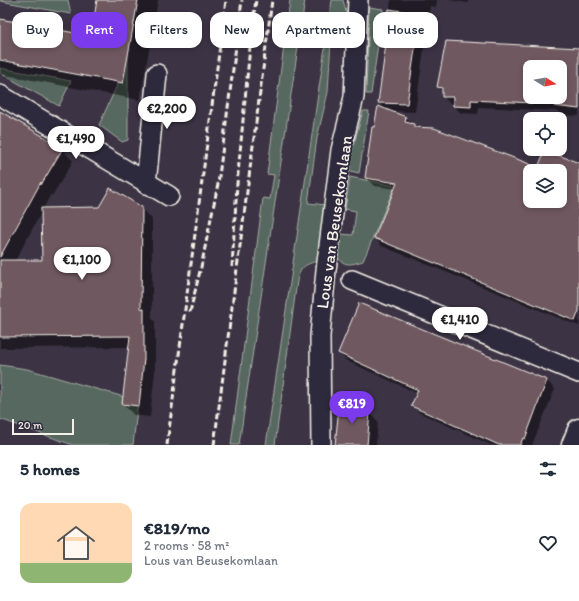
<!DOCTYPE html>
<html lang="en">
<head>
<meta charset="utf-8">
<style>
  body { margin:0; font-family:Itim,sans-serif; background:#f2f2f3; color:#1f2937; height:100vh; display:flex; flex-direction:column; font-size:15px; white-space:nowrap }
  * { box-sizing:border-box; margin:0 }
  p { font-size:13px; color:#747a83 }
  .icon { flex:none; width:22px; height:22px; fill:none; stroke:currentColor; stroke-width:2; stroke-linecap:round; stroke-linejoin:round }
  .map { position:relative; height:445px; overflow:hidden }
  .sheet { display:flex; flex-direction:column; background:#fff; flex:1 }
  .sheet>* { flex:none }
  .banner { position:absolute; left:12px; top:12px; width:555px; height:36px; display:flex; gap:8px }
  .needle { width:26px; rotate:101deg }
  .buttons { position:absolute; left:523px; top:60px; display:grid; gap:8px }
  .buttons a { display:grid; place-items:center; width:44px; height:44px; border-radius:8px; background:#fff; box-shadow:0 2px 6px #0003; font-size:20px }
  .scale { position:absolute; left:12px; bottom:10px; width:62px; box-sizing:border-box; padding-left:4px; border:2px solid #f4f1e8; border-top:0; font-size:11px; line-height:14px; white-space:nowrap; color:#f4f1e8; -webkit-text-stroke:3px #2f2a3d; paint-order:stroke }
  .price { position:absolute; translate:-50% -34px; padding:0 9px; border-radius:14px; background:#fff; color:#222; font-size:13px; line-height:26px; filter:drop-shadow(0 1px 2px #0008) }
  .price::after { content:''; position:absolute; left:50%; top:24px; width:12px; height:9px; margin-left:-6px; background:inherit; clip-path:polygon(0 0,100% 0,50% 100%) }
  .price.current { background:#7c3aed; color:#fff }
  ul { padding:0; list-style:none }
  li { display:flex; align-items:center; gap:12px; height:100px; padding:0 20px }
  li span { display:grid; place-items:center; flex:none; width:112px; height:80px; border-radius:12px; color:#555 }
  li>.icon { margin-inline-start:auto }
  span .icon { width:48px; height:48px; fill:#fffc; stroke-width:1 }
  li b { font-size:17px }
  h2 { display:flex; justify-content:space-between; align-items:center; height:48px; padding:0 20px; font-size:17px }
  .chip { padding:0 14px; border-radius:12px; background:#fff; box-shadow:0 2px 6px #0003; font-size:14px; line-height:36px }
  .chip.current { background:#7c3aed; color:#fff }
  .map>svg:first-child { display:block }
  .green { fill:#57685f; stroke:#a6aca4 }
  .shadow { fill:#0007; fill-rule:evenodd }
  .building { fill:#705960; stroke:#f4f1e8; fill-rule:evenodd }
  .lines { fill:none; stroke-linecap:round; stroke-linejoin:round }
  .minor-casing { stroke:#f4f1e8; stroke-width:22 }
  .secondary-casing { stroke:#f4f1e8; stroke-width:25 }
  .minor { stroke:#2f2a3d; stroke-width:19 }
  .secondary { stroke:#2f2a3d; stroke-width:22 }
  .rail { stroke:#f4f1e8; stroke-width:3; stroke-dasharray:6 3; stroke-linecap:butt }
  .labels { text-anchor:middle; dominant-baseline:central; stroke-width:4; stroke-linejoin:round; paint-order:stroke }
  .street-label { font-size:17px; fill:#f4f1e8; stroke:#2f2a3d }
</style>
</head>
<body>
<div class="map">
<svg width="579" height="445" viewBox="0 0 579 445">
  <rect width="100%" height="100%" fill="#3c3344"/>
  <filter id="ink" filterUnits="userSpaceOnUse"><feTurbulence type="fractalNoise" baseFrequency=".025" numOctaves="2"/><feDisplacementMap in="SourceGraphic" scale="8" xChannelSelector="R" yChannelSelector="G"/><feConvolveMatrix kernelMatrix="1 2 1 2 8 2 1 2 1" color-interpolation-filters="sRGB"/></filter>
  <g filter="url(#ink)">
    <path class="green" d="M0,0H68L71,14L0,1Z
      M290,0H305L239,445H231L263,198L270,199L274,175L267,174Z
      M332,0H343L349,23L332,22L328,92L317,138L308,203L326,205L320,260C305,265 301,265 297,281L275,445H266Z
      M369,7L383,9L371,94H366Z
      M128,31V140L122,142L99,125L119,81Z
      M0,68L71,81L59,106L0,73Z
      M363,111H369L359,173L350,171L352,151Z
      M350,177L395,186L363,261C349,265 344,267 335,254L340,234L353,235L356,211L345,209Z
      M0,365L27,369L138,401L133,445H73L0,419Z"/>
    <path class="shadow" d="M98,0H158L140,100L0,74V20L92,37Z
      M391,0H437L436,7L430,6L415,112L390,111L405,117L417,128L536,171H530V201H560V171H537L576,163L579,157V326L382,246L375,238L396,189L374,186L366,178L386,110L379,103L389,31L387,29Z
      M447,0H468V3Z
      M579,49V116L562,115L558,111L479,107L478,114L461,113L454,106V104H450L443,96V91L438,87ZM530,67H560V97H530Z
      M0,112L62,149L73,161L52,196L51,194L43,209L141,208L152,219V319L155,321V371L150,417L134,415L123,404L130,347L0,348ZM42,211L43,261H15Z
      M359,304L547,381L555,389L532,445H491L420,413L412,405L417,393L347,361L339,353Z
      M369,412L378,421L376,444L377,445H337Z"/>
    <path class="building" d="M97,0H138L123,83L0,60V19L91,36Z
      M389,9L420,14L407,104L378,103L388,29H386Z
      M446,41L579,48V109L554,106V104L471,100V107L453,106V97H442V88L437,87ZM530,67H560V97H530Z
      M378,106L406,117L405,122L414,124V127L434,128L530,164L537,170L545,150L579,163V311L575,321L374,238L397,183L365,178L372,127H374ZM530,171H560V201H530Z
      M0,111L63,148L41,185V182L0,257Z
      M110,188L142,207L141,308L144,309V359L139,406L122,404L130,336L0,337V260H42L41,208L99,207Z
      M359,303L547,380L525,439L523,438L520,445H499L411,406L418,390L338,353Z
      M340,398L370,412L367,445H335Z"/>
    <g class="lines">
      <defs>
        <path id="minor" d="M0,95L169,196
          M146,184L157,74
          M352,280L579,373
          M321,445L320,336L326,270L341,150L354,97L358,0"/>
        <path id="secondary" d="M573,445L579,430"/>
      </defs>
      <use href="#minor" class="minor-casing"/>
      <use href="#secondary" class="secondary-casing"/>
      <use href="#minor" class="minor"/>
      <use href="#secondary" class="secondary"/>
      <path class="rail" d="M232,267L237,184L251,36L256,0
        M190,312L201,267L218,184L242,0
        M167,445L226,0
        M214,445L272,0"/>
    </g>
  </g>
  <g class="labels">
    <g class="street-label">
      <text transform="translate(334 222) rotate(-82)">Lous van Beusekomlaan</text>
    </g>
  </g>
</svg>
<div class="buttons">
<a><svg class="needle" viewBox="-14 -14 28 28"><path d="M0-13l5 13h-10z" fill="#e53935"/><path d="M0 13l5-13h-10z" fill="#747a83"/></svg></a>
<a><svg class="icon" aria-label="locate" viewBox="0 0 24 24"><circle cx="12" cy="12" r="6"/><path d="M12 2v4M12 18v4M2 12h4M18 12h4"/></svg></a>
<a><svg class="icon" aria-label="layers" viewBox="0 0 24 24"><path d="M12 4l9 5-9 5-9-5zM3 14l9 5 9-5"/></svg></a>
</div>
<div class="scale">20 m</div>
<b class="price" style="left:167px;top:130px">€2,200</b>
<b class="price" style="left:76px;top:160px">€1,490</b>
<b class="price" style="left:82px;top:281px">€1,100</b>
<b class="price" style="left:460px;top:341px">€1,410</b>
<b class="price current" style="left:352px;top:425px">€819</b>
<div class="banner">
<a class="chip">Buy</a>
<a class="chip current">Rent</a>
<a class="chip">Filters</a>
<a class="chip">New</a>
<a class="chip">Apartment</a>
<a class="chip">House</a>
</div>
</div>
<section class="sheet">
<h2>5 homes<svg class="icon" aria-label="filters" viewBox="0 0 24 24"><path d="M4 7h16M4 17h16"/><circle cx="9" cy="7" r="2"/><circle cx="15" cy="17" r="2"/></svg></h2>
<ul>
<li><span style="background:linear-gradient(#ffd9b3 75%,#8fb573 0)"><svg class="icon" aria-label="home" viewBox="0 0 24 24"><path d="M3 11l9-7 9 7M6 9v11h12V9"/></svg></span><div><b>€819/mo</b><p>2 rooms · 58 m²</p><p>Lous van Beusekomlaan</p></div><svg class="icon" aria-label="heart" viewBox="0 0 24 24"><path d="M12 20l-8-8c-3-5 5-10 8-4 3-6 11-1 8 4z"/></svg></li>
</ul>
</section>
</body>
</html>
